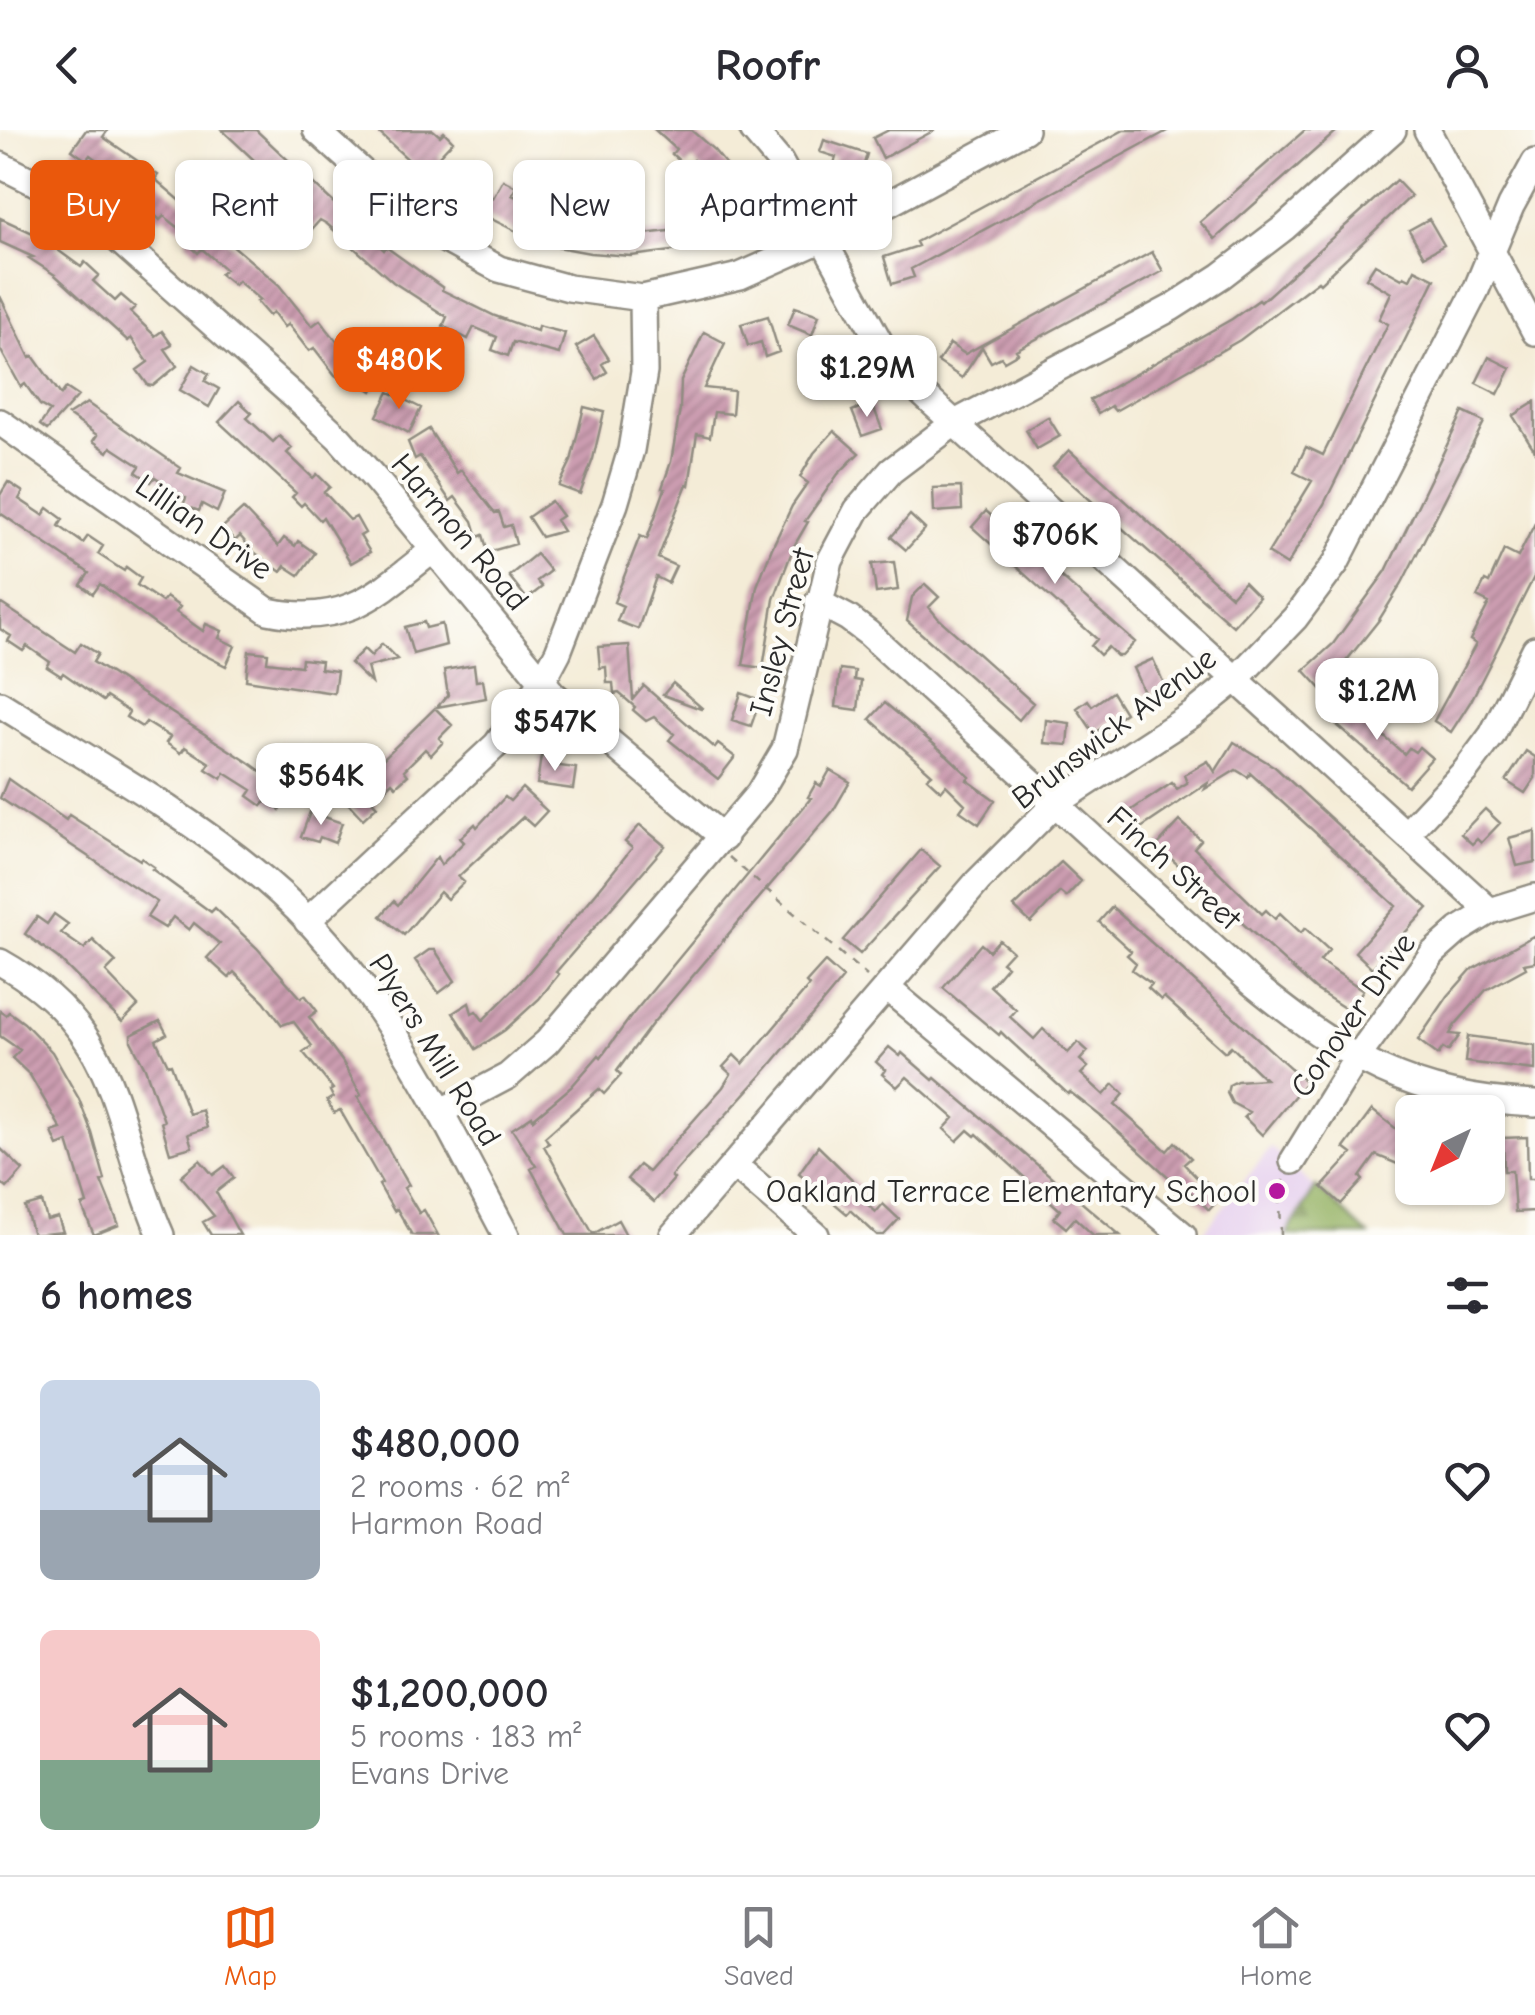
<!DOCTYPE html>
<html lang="en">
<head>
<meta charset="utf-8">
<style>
  body { margin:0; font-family:"Comic Neue",sans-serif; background:#f2f2f3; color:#2b2b33; height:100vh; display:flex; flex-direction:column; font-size:38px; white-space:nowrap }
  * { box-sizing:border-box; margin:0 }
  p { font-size:32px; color:#7c7c81 }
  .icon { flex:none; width:55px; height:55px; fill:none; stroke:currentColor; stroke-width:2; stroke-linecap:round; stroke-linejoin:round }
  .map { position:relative; height:1105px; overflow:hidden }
  .drawer { display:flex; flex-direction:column; background:#fff; flex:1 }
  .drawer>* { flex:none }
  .hud { position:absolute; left:30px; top:30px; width:1000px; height:90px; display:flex; gap:20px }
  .needle { width:65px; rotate:223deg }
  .buttons { position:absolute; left:1395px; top:965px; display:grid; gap:20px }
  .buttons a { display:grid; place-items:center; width:110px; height:110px; border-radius:15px; background:#fff; box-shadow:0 2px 8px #0004; font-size:50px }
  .price { position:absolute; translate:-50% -85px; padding:0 22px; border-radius:20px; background:#fff; color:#222; font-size:32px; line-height:65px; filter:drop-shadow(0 2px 5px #0008) }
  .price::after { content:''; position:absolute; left:50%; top:60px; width:30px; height:22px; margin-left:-15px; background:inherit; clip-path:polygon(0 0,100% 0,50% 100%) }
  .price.selected { background:#ea580c; color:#fff }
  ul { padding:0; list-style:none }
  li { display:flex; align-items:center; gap:30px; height:250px; padding:0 40px }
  li span { display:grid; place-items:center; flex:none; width:280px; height:200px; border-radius:15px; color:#555 }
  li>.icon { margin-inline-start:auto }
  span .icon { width:120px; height:120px; fill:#fffc; stroke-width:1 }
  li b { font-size:42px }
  h2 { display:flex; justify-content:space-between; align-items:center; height:120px; padding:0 40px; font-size:42px }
  .pill { padding:0 35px; border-radius:15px; background:#fff; box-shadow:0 2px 8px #0004; font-size:35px; line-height:90px }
  .pill.selected { background:#ea580c; color:#fff }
  header { display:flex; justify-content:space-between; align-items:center; height:130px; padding:0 40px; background:#fff; font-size:45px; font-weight:600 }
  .tab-bar { display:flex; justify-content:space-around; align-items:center; height:140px; border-top:2px solid #e1e1e2; background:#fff; font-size:28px; color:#7c7c81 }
  .tab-bar a { display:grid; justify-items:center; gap:5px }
  .tab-bar .selected { color:#ea580c }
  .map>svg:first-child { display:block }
  .built { fill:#e7d2ef }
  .forest { fill:url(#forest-firs); stroke:#606f48; stroke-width:2.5 }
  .building { fill:url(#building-hatch) }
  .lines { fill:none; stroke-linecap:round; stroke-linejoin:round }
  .minor-casing { stroke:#908c81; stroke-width:30 }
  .path { stroke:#908c81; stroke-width:2.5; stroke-dasharray:8 8; stroke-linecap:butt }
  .minor { stroke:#fff; stroke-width:25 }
  .poi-dot { fill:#b5179e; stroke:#fdfcf7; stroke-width:4 }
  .labels { text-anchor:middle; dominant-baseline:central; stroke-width:8; stroke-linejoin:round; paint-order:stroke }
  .street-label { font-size:32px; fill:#2b2b2b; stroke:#fdfcf7 }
  .poi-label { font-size:32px; fill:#2b2b2b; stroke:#fdfcf7; text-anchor:end }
</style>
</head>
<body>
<header><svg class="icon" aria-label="back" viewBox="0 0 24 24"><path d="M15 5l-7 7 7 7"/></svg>Roofr<svg class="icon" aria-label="person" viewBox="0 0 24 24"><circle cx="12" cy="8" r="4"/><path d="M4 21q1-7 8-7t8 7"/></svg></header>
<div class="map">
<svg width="1535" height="1105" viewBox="0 0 1535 1105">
  <defs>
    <pattern id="forest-firs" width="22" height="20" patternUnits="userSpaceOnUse" patternTransform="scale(2.5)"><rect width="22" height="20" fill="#96b366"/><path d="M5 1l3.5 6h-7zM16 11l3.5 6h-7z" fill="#7b9254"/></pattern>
    <pattern id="building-hatch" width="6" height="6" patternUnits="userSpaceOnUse" patternTransform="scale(2.5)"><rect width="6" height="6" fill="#cc9db1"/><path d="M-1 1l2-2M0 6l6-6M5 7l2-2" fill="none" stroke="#a68090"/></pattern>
  </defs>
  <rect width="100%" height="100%" fill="#fdfcf7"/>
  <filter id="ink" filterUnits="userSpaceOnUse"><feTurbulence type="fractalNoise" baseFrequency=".01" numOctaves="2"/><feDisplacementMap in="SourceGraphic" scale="20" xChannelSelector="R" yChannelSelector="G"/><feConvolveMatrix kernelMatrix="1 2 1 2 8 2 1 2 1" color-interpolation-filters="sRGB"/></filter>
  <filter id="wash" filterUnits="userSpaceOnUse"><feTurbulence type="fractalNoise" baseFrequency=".0048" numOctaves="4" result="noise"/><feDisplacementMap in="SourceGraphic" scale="40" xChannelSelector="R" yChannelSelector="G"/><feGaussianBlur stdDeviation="2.25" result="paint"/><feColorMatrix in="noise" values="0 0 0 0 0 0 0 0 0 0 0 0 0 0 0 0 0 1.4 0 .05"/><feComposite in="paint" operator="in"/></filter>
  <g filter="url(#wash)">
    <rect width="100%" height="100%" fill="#f4ecd7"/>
    <path class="built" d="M1271,1017L1365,1105H1201Z"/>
    <path class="forest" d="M1316,1057L1369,1105H1286Z"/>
    <g id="blocks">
      <path class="building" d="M86,0H108L103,7L158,45L155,49L279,155L312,196L320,190L350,228L353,223L383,242L372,261L357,251L353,256L335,245L314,218L309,221L288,194L284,197L273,182L269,186L257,172L260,170L238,151L234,155L220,144L225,139L202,119L198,123L185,111L189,106L164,86L160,90L147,78L154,70L130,52L126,56L112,46L114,43L90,25L86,30L72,20Z
        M222,0H256L384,120L386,117L443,158L442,160L495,186L537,201L538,196L565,203L559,224L513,212L508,226L492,220L497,207L474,197L468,209L443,196L447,187L393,152L327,94L320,90L312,99L297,85L304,77Z
        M376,0H433L440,6L444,2L453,11L438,27L493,68L503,50L516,57L512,65L548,80L544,91L613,103L614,90L627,91L626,106L678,100L680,120L631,126L590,123L542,114L465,76L427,47Z
        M655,0H691L714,20L737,48L719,62L693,30L686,37L672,24L676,19Z
        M889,0H935L883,28L873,8Z
        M1124,0H1169L911,139L914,147L892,154L884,127L918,116L916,112Z
        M1305,0H1338L1215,109L1200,92Z
        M824,10L867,24L860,47L833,38L836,27L820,22Z
        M1396,50L1411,66L1320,153L1318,151L1240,210L1115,281L1111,276L1098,284L1090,270L1232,189L1259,170L1261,172Z
        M738,69L758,78L747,104L727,95Z
        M0,88L39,106L43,101L59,112L55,118L81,137L85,132L99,145L93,151L115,171L121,165L135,177L130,182L155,206L162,201L172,215L165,219L177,236L153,256L148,255L137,240L148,232L131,208L128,211L55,145L29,128L33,127L0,112Z
        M1429,89L1444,115L1424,126L1409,100Z
        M1152,122L1163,141L1016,220L1018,223L1004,231L1001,227L991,232L982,217L962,248L938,232L950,214L965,224Z
        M1375,134L1402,149L1404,146L1410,149L1415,139L1435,149L1324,374L1287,435L1268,423L1312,351L1294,342L1306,317L1323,325L1388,194L1379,189L1391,163L1366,148Z
        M0,166L30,228L33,226L61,265L66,258L78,266L47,300L40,295L50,281L40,275L25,254L21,257L0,219Z
        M795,177L819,185L812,205L788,195Z
        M768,186L779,222L765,227L761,212L748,216L741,194Z
        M704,202L725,213L704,258L734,261L732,284L714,282L710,307L697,304L689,355L687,354L658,428L676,436L668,453L656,447L638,499L617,491L623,476L614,472L640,406L647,409L665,359L662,358L671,332L680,279L681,251Z
        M594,206L609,229L602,234L607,242L597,249L576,217Z
        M837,215L850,241L830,250L818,224Z
        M1489,227L1511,238L1498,264L1476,253Z
        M194,235L209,244L205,251L219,259L209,277L180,260Z
        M389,262L421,278L409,303L377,286Z
        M239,271L252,283L247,288L273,312L279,306L292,318L287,323L313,348L317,344L330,357L324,362L350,390L356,387L365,403L360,406L370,422L351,433L323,387L320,390L304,373L301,376L292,367L296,363L219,292Z
        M1535,272V321L1513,286Z
        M87,273L181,338L178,343L225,363L217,382L202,374L199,381L183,375L186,368L155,347L151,352L136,342L140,336L111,317L108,322L93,311L97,305L68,285Z
        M872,273L882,299L862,306L852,281Z
        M584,277L604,282L593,329L580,364L559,356L571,331Z
        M1463,282L1484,292L1402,453L1379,490L1339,540L1345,547L1326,564L1304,540L1333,514L1386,441Z
        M1048,287L1060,306L1037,319L1026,300Z
        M429,299L457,343L461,340L495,383L499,382L504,397L511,395L516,414L488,422L483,405L478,407L473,391L455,367L450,371L420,326L415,329L408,312Z
        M834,301L859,323L838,344L805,391L808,392L794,416L774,469L763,538L743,535L757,456L772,418L792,376L808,353L800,347L814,323Z
        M1069,320L1231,466L1244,452L1259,467L1233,496L1053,337Z
        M8,352L23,362L19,369L43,385L48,378L63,389L59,396L83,413L88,406L103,416L98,424L124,441L126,437L141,448L137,455L162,472L166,467L180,477L176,482L203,501L206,494L222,501L219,508L235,516L226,536L179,512L100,454L93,464L81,455L89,443L0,383V365Z
        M961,357L962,380L934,382L933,358Z
        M551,371L562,386L556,390L563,401L541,407L528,387Z
        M243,379L278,416L284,408L295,416L298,411L315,423L299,445L285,436L281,442L254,422L240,406L235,411L223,397Z
        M986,381L1135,512L1122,526H1117L1108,517L1100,525L1091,516L1097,509L972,397Z
        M910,385L925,399L906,420L891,407Z
        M1535,393V445L1471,571L1451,602L1434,591L1476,514L1470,510L1489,473L1477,467L1485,451L1489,453L1504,420L1518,427Z
        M536,424L550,441L537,451L542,457L527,469L509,446Z
        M894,432L898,460L876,463L872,434Z
        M925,454L939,467L929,477L938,488L1033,573L1019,590L907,491L912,467Z
        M0,473L75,522L81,513L98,524L93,532L251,634L289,662V667L280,680L267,670L262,676L248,666L252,660L225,643L222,649L206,639L210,633L185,617L181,623L166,613L170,607L146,592L142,597L126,587L129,582L106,567L103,571L63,543L61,546L47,537L50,532L27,516L23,521L8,511L11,506L0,499Z
        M424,492L426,498L442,494L446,515L413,524L405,497Z
        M382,514L397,529L367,537L371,553L350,533L364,519L371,526Z
        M629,515L633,569L644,556L715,618L718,614L735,627L718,649L669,610L674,604L654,587L646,591L633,580L635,577L619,563L614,564L613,553H607L606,537L600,538L598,517Z
        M249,521L268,523L267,532L301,536L302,529L321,531L320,539L337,541L334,563L246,550Z
        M1153,529L1165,556L1145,565L1133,538Z
        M474,535L476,551L483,550L486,568L437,577L448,565L444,540Z
        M840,539L855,541L854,550L861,551L858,580L836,577Z
        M673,553L702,578L701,579L663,565Z
        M1112,562L1125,583L1094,603L1077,578L1088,570L1092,576Z
        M741,563L760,570L751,596L732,590Z
        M1338,566L1404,624L1409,618L1415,622L1419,617L1432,628L1407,656L1323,583Z
        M885,573L948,626L970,647L967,650L995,670L979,694L960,681L965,674L946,655L941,661L927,648L932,644L870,589Z
        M435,578L452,595L439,608L443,612L431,625L425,619L404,640L408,645L396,656L392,652L372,671L377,676L363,689L343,668Z
        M1046,590L1070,593L1068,615L1044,613Z
        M1234,612L1275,637L1428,778L1372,838L1355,822L1396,776L1250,643L1248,647L1236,640L1205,659L1208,653L1141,698L1130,681L1172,653L1177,659L1187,653L1184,645L1208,631L1215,642Z
        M1526,621L1535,627V648L1525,663L1506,651Z
        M541,626L560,628L559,636L576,638L573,659L537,654Z
        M830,640L850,652L833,681L652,894L617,941L621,945L604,964L599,959L545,1007L549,1013L544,1016L593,1104L618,1090L626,1105H567L531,1039L536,1036L512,999L532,986L533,989L571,957L599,925L601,927L632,885L811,668L808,667L816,653L821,656Z
        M8,649L66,690L69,685L140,730L141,728L154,737L152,739L211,782L215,778L257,818L301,868L305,865L317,881L309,887L342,931L361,965L358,967L409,1055L404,1058L419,1083L424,1080L438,1105H412L397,1079L394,1081L379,1055L382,1053L340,980L334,983L327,971L333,967L330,961L333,959L303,922L312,916L293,891L282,895L264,871L234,842L229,848L207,828L220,814L194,793L189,800L173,787L165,798L147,787L157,772L0,668Z
        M522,658L547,681L533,696L523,687L458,747L464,752L447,769L440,762L404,805L381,786L394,771L398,775L437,727L441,735L464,712L460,708L475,694L477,697L505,667L510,671Z
        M1485,679L1500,693L1481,713L1477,709L1472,714L1461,704Z
        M310,682L342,693L335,713L320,707L318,712L301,707Z
        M1180,691L1201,710L1194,718L1262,784L1266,780L1275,789L1280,783L1301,803L1305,798L1329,820L1320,831L1363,860L1349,881L1315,859L1157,716Z
        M640,695L665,716L556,842L559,844L539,869L505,900L476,919L453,883L469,873L472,883L476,881L483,890L518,855L596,763L632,718L625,712Z
        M1535,701V732L1517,736L1509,708Z
        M921,720L940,736L860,824L843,810Z
        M1061,732L1081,751L1066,767L1060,762L1031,793L1014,777Z
        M1112,777L1306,952L1262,1005L1244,987L1249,982L1232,973L1227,963L1229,955L1237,951L1265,949L1231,916L1225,922L1164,867L1161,870L1148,858L1152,854L1132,840L1136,833L1127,825L1131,821L1099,792Z
        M54,784L68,794L61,803L84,819L93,810L116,832L106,842L138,876L122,892L58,828L25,804L37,787L47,794Z
        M1535,805V832L1524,834L1526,838L1486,860L1455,895L1450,904L1460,905L1448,921L1443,918L1438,925L1418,910L1448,866L1471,840Z
        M999,810L1012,821L1002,832L1007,836L990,856L1016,880L1010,887L1034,909L1043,899L1068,923L1078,912L1088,921L1080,930L1088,937L1081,944L1104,965L1114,954L1124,964L1115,975L1167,1021L1175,1012L1191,1028L1184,1034L1202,1053L1205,1051L1222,1066L1209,1080L1177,1049L1174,1052L1103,988L1070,962L1068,964L1006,907L1001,902L999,905L943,858L981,814L989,821Z
        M429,820H435L455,851L439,863L415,830Z
        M825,832L843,848L768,938L671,1046L674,1049L654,1072L627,1049L639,1035L648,1042L723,957L731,944L723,937L734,925L743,934L809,856L806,853Z
        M0,881L6,885L9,882L24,893L52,922L79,969L92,1003L105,1050L101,1051L119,1095L94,1105L82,1076L87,1074L68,1012L58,1016L52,1002L61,999L30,945L12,928L20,920L0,906Z
        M160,891L167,904L156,910L168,935L171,934L189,984L202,980L207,998L188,1004L192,1017L170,1023L161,992L164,991L145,938L131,911V905Z
        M1468,906L1535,915V940L1465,932Z
        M889,917L900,926L902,923L933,950L935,948L1120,1105H1093L1075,1088L1066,1098L1054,1088L1060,1080L977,1004L975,1006L968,1000L957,1011L944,999L954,988L907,947L897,957L882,944L885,940L876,932Z
        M1372,980L1412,1011V1040L1376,1025L1360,1047L1363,1050L1341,1074L1322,1057L1352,1024L1344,1018Z
        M1527,1007L1528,1049H1535V1081L1515,1082L1512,1041H1504L1503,1008Z
        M818,1016L862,1059L857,1065L876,1082L883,1074L899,1089L884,1105H877L850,1080L847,1084L799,1043Z
        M0,1018L23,1040L7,1058L0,1052Z
        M200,1030L213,1045L225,1036L234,1048L216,1062L240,1105H211L203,1092L214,1086L181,1046Z
        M42,1072L47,1090L58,1087L63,1102L33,1105L25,1077Z"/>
    </g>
  </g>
  <g filter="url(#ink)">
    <use href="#blocks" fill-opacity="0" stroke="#908c81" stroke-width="2.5"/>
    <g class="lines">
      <defs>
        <path id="minor" d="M316,0L407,82L444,109L499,139L569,158L643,168L740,146L825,108L1025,0
          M753,0L780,32L894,238L1490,781
          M1427,0L1535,202
          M0,35L78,74L296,268L339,308L377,351L553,564L724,708
          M0,292L268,481C345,497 376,465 433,420
          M818,472L848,488L868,503L1251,852C1346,929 1410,968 1535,974
          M0,574C89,630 184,682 265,750C376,843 439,980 506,1105
          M1406,704L1466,640L1492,605L1535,519
          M307,791L496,615L542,552L558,522L615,374L631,320L644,242L643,168
          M0,832C125,902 111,991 161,1105
          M887,858L1183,1105
          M440,982L508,946L547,912L759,663L785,619L830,431L857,380L891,341L953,294L1171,178L1221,146L1285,97L1393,0
          M1293,1031L1356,929L1433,823L1459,800L1490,781L1535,767
          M734,1035L816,1105
          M673,1105L978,751L1055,674L1193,584L1235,550L1295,488L1336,433L1476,160L1511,76L1535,32"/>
      </defs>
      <use href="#minor" class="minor-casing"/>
      <path class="path" d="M729,727L867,846
        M1281,1105L1280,1067L1284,1050"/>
      <use href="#minor" class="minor"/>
    </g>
  </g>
  <circle class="poi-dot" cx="1277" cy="1061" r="10"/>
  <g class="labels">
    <g class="street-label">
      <text transform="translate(204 397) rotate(35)">Lillian Drive</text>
      <text transform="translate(460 402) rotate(50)">Harmon Road</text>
      <text transform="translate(782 502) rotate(-75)">Insley Street</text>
      <text transform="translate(1114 598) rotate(-37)">Brunswick Avenue</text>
      <text transform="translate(1174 738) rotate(42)">Finch Street</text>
      <text transform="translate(1353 885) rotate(-55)">Conover Drive</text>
      <text transform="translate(435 920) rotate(58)">Plyers Mill Road</text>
    </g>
    <g class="poi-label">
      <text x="1257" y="1061">Oakland Terrace Elementary School</text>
    </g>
  </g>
</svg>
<div class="buttons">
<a><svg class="needle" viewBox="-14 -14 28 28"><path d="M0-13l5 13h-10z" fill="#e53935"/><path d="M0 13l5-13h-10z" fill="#7c7c81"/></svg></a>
</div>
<b class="price selected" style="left:399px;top:282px">$480K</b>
<b class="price" style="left:867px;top:290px">$1.29M</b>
<b class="price" style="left:1055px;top:457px">$706K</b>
<b class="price" style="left:1377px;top:613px">$1.2M</b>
<b class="price" style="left:555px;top:644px">$547K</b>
<b class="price" style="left:321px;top:698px">$564K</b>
<div class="hud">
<a class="pill selected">Buy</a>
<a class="pill">Rent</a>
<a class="pill">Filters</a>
<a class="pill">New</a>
<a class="pill">Apartment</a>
</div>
</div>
<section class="drawer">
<h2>6 homes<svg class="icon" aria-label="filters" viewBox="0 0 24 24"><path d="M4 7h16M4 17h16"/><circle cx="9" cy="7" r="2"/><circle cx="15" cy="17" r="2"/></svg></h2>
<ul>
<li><span style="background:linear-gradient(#c9d6e8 65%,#9aa5b1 0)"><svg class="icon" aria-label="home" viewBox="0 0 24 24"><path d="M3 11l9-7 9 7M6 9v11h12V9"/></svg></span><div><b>$480,000</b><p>2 rooms · 62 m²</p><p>Harmon Road</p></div><svg class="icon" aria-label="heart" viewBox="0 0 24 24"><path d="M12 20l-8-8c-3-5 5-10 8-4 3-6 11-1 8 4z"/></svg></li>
<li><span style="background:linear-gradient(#f6c9c9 65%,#7fa58c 0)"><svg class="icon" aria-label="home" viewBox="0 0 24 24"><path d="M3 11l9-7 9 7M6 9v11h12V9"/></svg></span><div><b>$1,200,000</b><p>5 rooms · 183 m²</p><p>Evans Drive</p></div><svg class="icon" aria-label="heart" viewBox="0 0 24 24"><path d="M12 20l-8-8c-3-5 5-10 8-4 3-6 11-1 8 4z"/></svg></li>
</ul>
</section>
<nav class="tab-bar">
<a class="selected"><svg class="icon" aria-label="map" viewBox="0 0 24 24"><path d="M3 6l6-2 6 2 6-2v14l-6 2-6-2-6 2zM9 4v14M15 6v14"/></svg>Map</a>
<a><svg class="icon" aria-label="saved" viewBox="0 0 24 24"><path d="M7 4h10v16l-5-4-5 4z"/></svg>Saved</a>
<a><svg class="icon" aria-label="home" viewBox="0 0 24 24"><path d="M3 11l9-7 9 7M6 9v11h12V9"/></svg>Home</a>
</nav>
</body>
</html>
